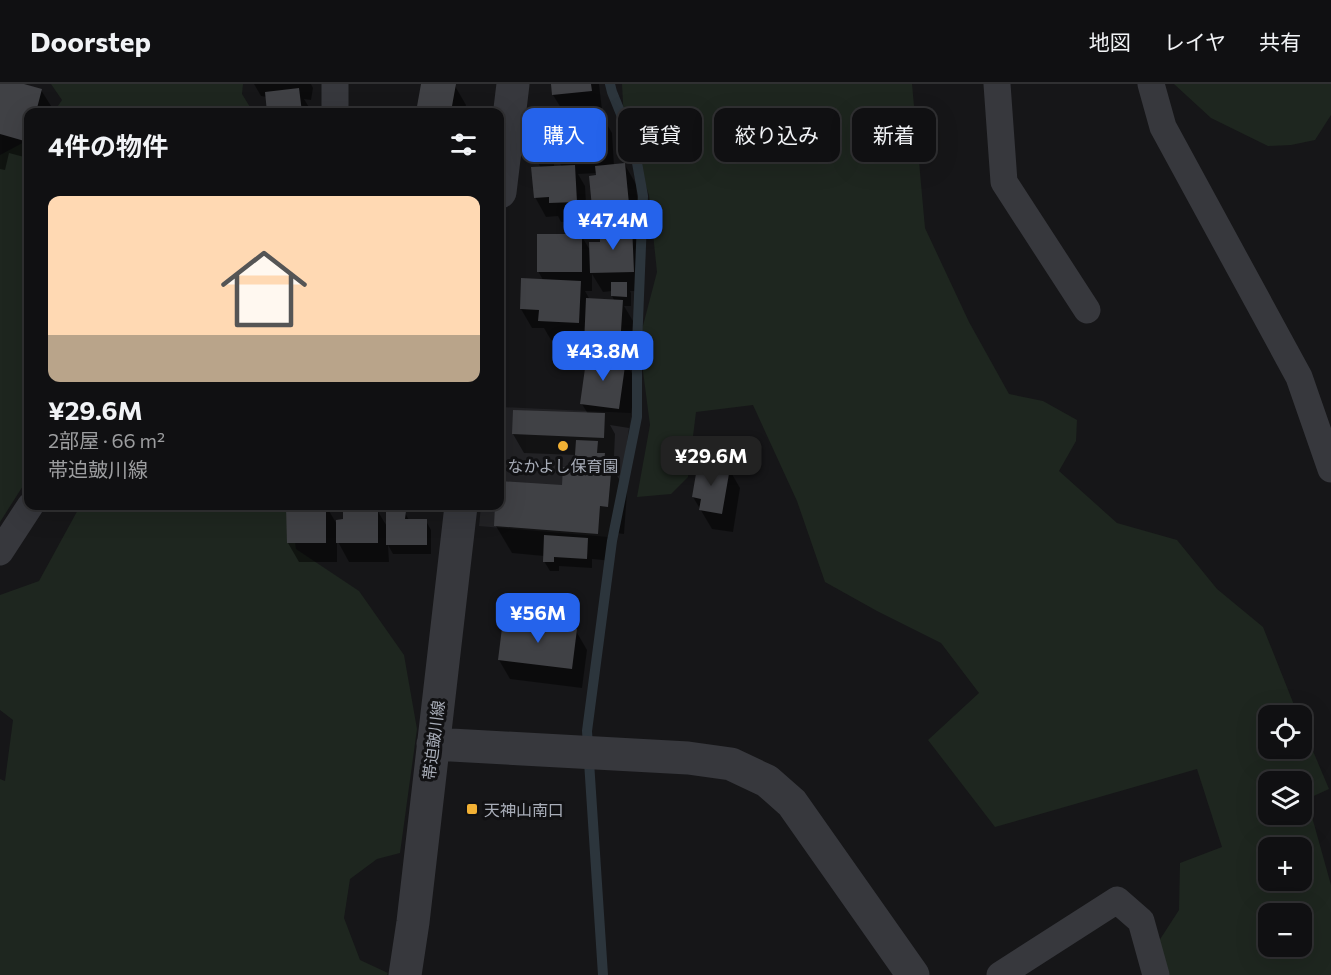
<!DOCTYPE html>
<html lang="ja">
<head>
<meta charset="utf-8">
<style>
  body { margin:0; font-family:Commissioner,"Noto Sans JP",sans-serif; background:#1e1e20; color:#f1f3f6; height:100vh; display:flex; flex-direction:column; font-size:22px; white-space:nowrap }
  * { box-sizing:border-box; margin:0 }
  p { font-size:20px; color:#9c9d9f }
  .icon { flex:none; width:33px; height:33px; fill:none; stroke:currentColor; stroke-width:2; stroke-linecap:round; stroke-linejoin:round }
  .map { position:relative; flex:1; overflow:hidden }
  .panel { position:absolute; left:24px; top:24px; width:480px; height:402px; display:flex; flex-direction:column; background:#101012; border-radius:12px; box-shadow:0 6px 24px #0002,0 0 0 2px #303032 }
  .panel>* { flex:none }
  .banner { position:absolute; left:522px; top:24px; width:570px; height:54px; display:flex; gap:12px }
  .controls { position:absolute; left:1258px; top:621px; display:grid; gap:12px }
  .controls a { display:grid; place-items:center; width:54px; height:54px; border-radius:12px; background:#101012; box-shadow:0 6px 24px #0002,0 0 0 2px #303032; font-size:30px }
  .price { position:absolute; translate:-50% -51px; padding:0 14px; border-radius:12px; background:#2563eb; color:#fff; font-size:20px; line-height:39px; filter:drop-shadow(0 2px 3px #0008) }
  .price::after { content:''; position:absolute; left:50%; top:36px; width:18px; height:14px; margin-left:-9px; background:inherit; clip-path:polygon(0 0,100% 0,50% 100%) }
  .price.on { background:#222; color:#fff }
  ul { padding:0; list-style:none }
  li { display:grid; align-content:center; gap:12px; height:318px; padding:0 24px }
  li span { display:grid; place-items:center; height:186px; border-radius:12px; color:#555 }
  li>.icon { margin-inline-start:auto }
  span .icon { width:108px; height:108px; fill:#fffc; stroke-width:1 }
  li b { font-size:26px }
  h2 { display:flex; justify-content:space-between; align-items:center; height:72px; padding:0 24px; font-size:26px }
  .chip { padding:0 21px; border-radius:12px; background:#101012; box-shadow:0 6px 24px #0002,0 0 0 2px #303032; font-size:21px; line-height:54px }
  .chip.on { background:#2563eb; color:#fff }
  header { display:flex; align-items:center; gap:36px; box-sizing:border-box; height:84px; padding:0 30px; background:#101012; border-bottom:2px solid #303032 }
  header strong { font-size:28px }
  nav { display:flex; gap:33px; margin-inline-start:auto; font-size:21px }
  .map>svg:first-child { display:block }
  .built { fill:#222225 }
  .green { fill:#1e261f; fill-rule:evenodd }
  .shadow { fill:#0007; fill-rule:evenodd }
  .lines { fill:none; stroke-linecap:round; stroke-linejoin:round }
  .stream { stroke:#2c353c; stroke-width:10 }
  .building { fill:#404145 }
  .minor { stroke:#37383d; stroke-width:27 }
  .tertiary { stroke:#37383d; stroke-width:33 }
  .poi-dot { fill:#f2b134; stroke:#111113; stroke-width:2 }
  .labels { text-anchor:middle; dominant-baseline:central; stroke-width:6; stroke-linejoin:round; paint-order:stroke }
  .poi-label { font-size:16px; fill:#a8adb8; stroke:#111113 }
  .street-label { font-size:16px; fill:#a8adb8; stroke:#111113 }
</style>
</head>
<body>
<header>
<strong>Doorstep</strong>
<nav><a>地図</a><a>レイヤ</a><a>共有</a></nav>
</header>
<div class="map">
<svg width="1331" height="891" viewBox="0 0 1331 891">
  <rect width="100%" height="100%" fill="#161618"/>
  <path class="built" d="M500,323L631,329L622,395L608,453L479,442L481,422H500Z"/>
  <path class="green" d="M51,0H243L242,10L253,28H54L62,16Z
    M622,0H912L925,144L969,238L1009,310L1043,317L1077,336L1076,357L1059,387L1117,439L1177,456L1217,505L1263,543L1298,631L1269,632V664H1302V641L1329,705L1307,715L1331,801V891H1166L1157,860L1179,826L1180,779L1222,763L1197,685L995,743L928,656L979,609L941,559L877,527L825,498L797,417L753,321L696,328L688,393L671,410L637,413L650,341L639,257L657,188L649,111L624,37ZM1269,698H1302V730H1269ZM1269,764H1302V796H1269ZM1269,830H1302V862H1269Z
    M1174,0H1331V31L1315,56L1291,61L1268,62L1211,34Z
    M28,56V394L0,438V71Z
    M80,422H290L296,465L359,507L404,571L417,645L400,769L377,775L350,795L344,834L360,876L388,889L387,891H0V695L5,697L13,636L0,626V511L39,497Z"/>
  <path class="shadow" d="M0,0H17L41,6L53,25L52,28H28V74L9,69L5,86L0,85Z
    M254,0H311L313,4L311,16L304,15L310,25V28H269L267,13L261,12Z
    M423,0H444L455,2L466,21L464,28H417Z
    M552,0H599L602,26L576,29V31L601,30L612,49L614,82L625,81L636,100L640,149L635,150L643,162L644,207H630L631,209V222H624L633,237L631,281H627L636,296L629,344L610,341L615,350L614,372H605L627,408L624,450L616,449L613,477L592,475V484L559,482V487H550L544,477V472L512,469L496,442L497,422H500V398L563,403L575,386L576,371L524,369L513,350L588,330L582,320L592,272L585,258L551,256L544,244H532L521,225L543,196L538,187L581,151L591,168L602,160L601,146L594,133L597,89L578,90L585,102L587,137L561,138L558,132L546,133L535,113L541,84L535,73L548,52L554,63L566,32L553,11ZM554,70L562,83L554,84ZM592,190L603,208L612,207V212L615,218L590,216L585,207H592Z
    M729,385L740,404L733,448L712,445L693,413Z
    M288,422H326L338,442L345,437L352,426V422H372L375,426H377L388,444L405,429L409,436L426,437L431,446V470H393L388,461L389,478H349L337,456V478H299L288,459Z
    M576,547L587,566L582,604L510,595L499,576Z"/>
  <g class="lines">
    <path class="stream" d="M603,891L587,647L612,457L637,333V262L643,112L634,62L612,8L610,0"/>
  </g>
  <path class="building" d="M0,0H24L42,5L36,28H28V58L0,50Z
    M421,0H456L452,22L457,23L456,28H416Z
    M551,0H591L592,7L552,11Z
    M299,4L302,28H267L265,8Z
    M602,29L604,69L553,72L551,31Z
    M549,51L550,72L533,74L532,52Z
    M625,79L630,130L593,134L589,92L596,91L595,82Z
    M575,81L577,118L549,119V113L534,114L531,83Z
    M632,141L634,188L590,189L589,158H600V142Z
    M537,150H582V188H537Z
    M521,194L581,197L579,239L538,237L539,226L520,225Z
    M611,198H627V213L611,212Z
    M586,214L623,216L620,262L584,260Z
    M587,270L626,275L619,325L580,320Z
    M513,326L605,329L604,354L512,350Z
    M576,356L598,357L597,369H605L604,378L612,379L608,423L600,422L598,450L494,442L495,422H500V397L562,401L563,383L574,385Z
    M698,378L730,384L722,430L699,426L701,415L692,413Z
    M286,422H326V459H287Z
    M350,422H372V425L378,424V459H336V436L343,435V424H351Z
    M406,427L405,435H427V461H386V428Z
    M544,451L588,454L587,475L554,473V478H543Z
    M503,536L577,545L572,585L498,576Z"/>
  <g class="lines">
    <path class="minor" d="M997,0L1004,98L1087,226
      M1151,0L1163,43L1299,293L1331,385
      M335,28V0
      M0,468L30,422
      M1000,891L1117,816L1141,837L1156,891"/>
    <path class="tertiary" d="M500,108L513,0
      M433,660L688,674L731,680L767,697L792,719L913,891
      M405,891L413,838L461,422"/>
  </g>
  <g class="poi-dot">
    <circle cx="563" cy="362" r="6"/>
    <rect x="466" y="719" width="12" height="12" rx="3"/>
  </g>
  <g class="labels">
    <g class="poi-label">
      <text x="563" y="381">なかよし保育園</text>
      <text x="484" y="725" text-anchor="start">天神山南口</text>
    </g>
    <g class="street-label">
      <text transform="translate(433 656) rotate(-83)">帯迫皷川線</text>
    </g>
  </g>
</svg>
<div class="controls">
<a><svg class="icon" aria-label="locate" viewBox="0 0 24 24"><circle cx="12" cy="12" r="6"/><path d="M12 2v4M12 18v4M2 12h4M18 12h4"/></svg></a>
<a><svg class="icon" aria-label="layers" viewBox="0 0 24 24"><path d="M12 4l9 5-9 5-9-5zM3 14l9 5 9-5"/></svg></a>
<a>+</a>
<a>−</a>
</div>
<b class="price" style="left:613px;top:167px">¥47.4M</b>
<b class="price" style="left:603px;top:298px">¥43.8M</b>
<b class="price on" style="left:711px;top:403px">¥29.6M</b>
<b class="price" style="left:538px;top:560px">¥56M</b>
<div class="banner">
<a class="chip on">購入</a>
<a class="chip">賃貸</a>
<a class="chip">絞り込み</a>
<a class="chip">新着</a>
</div>
<section class="panel">
<h2>4件の物件<svg class="icon" aria-label="filters" viewBox="0 0 24 24"><path d="M4 7h16M4 17h16"/><circle cx="9" cy="7" r="2"/><circle cx="15" cy="17" r="2"/></svg></h2>
<ul>
<li><span style="background:linear-gradient(#ffd9b3 75%,#b9a48a 0)"><svg class="icon" aria-label="home" viewBox="0 0 24 24"><path d="M3 11l9-7 9 7M6 9v11h12V9"/></svg></span><div><b>¥29.6M</b><p>2部屋 · 66 m²</p><p>帯迫皷川線</p></div></li>
</ul>
</section>
</div>
</body>
</html>
